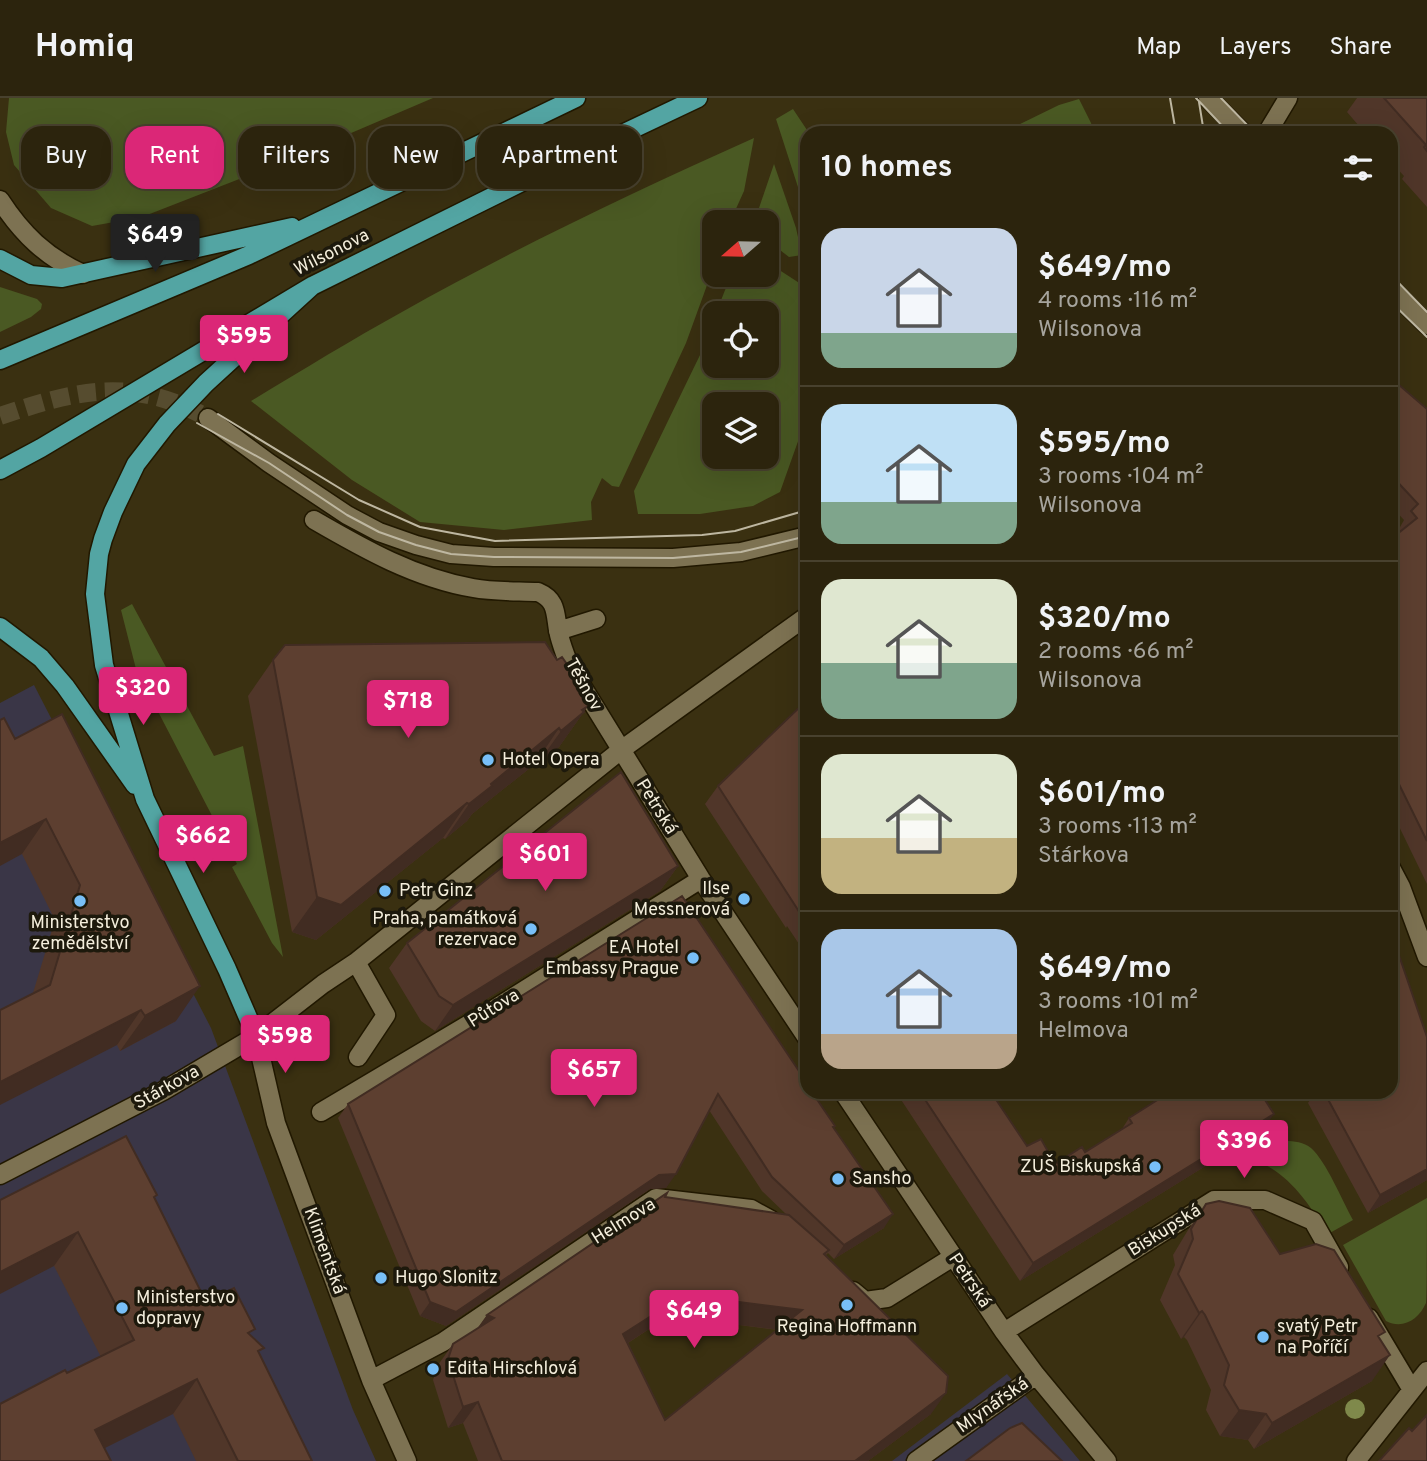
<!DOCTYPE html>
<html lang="en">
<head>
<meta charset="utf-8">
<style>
  body { margin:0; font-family:Overpass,sans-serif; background:#342c16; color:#f1f3f6; height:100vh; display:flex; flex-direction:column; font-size:26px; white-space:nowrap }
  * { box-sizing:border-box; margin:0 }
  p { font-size:23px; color:#a6a49d }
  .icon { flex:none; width:38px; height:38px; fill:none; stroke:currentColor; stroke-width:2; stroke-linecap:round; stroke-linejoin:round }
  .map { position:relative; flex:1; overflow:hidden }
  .panel { position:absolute; left:800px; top:28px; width:598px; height:973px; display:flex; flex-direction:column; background:#2c240d; border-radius:21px; box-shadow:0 7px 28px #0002,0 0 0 2px #48412e }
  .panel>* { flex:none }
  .banner { position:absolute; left:21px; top:28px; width:665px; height:63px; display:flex; gap:14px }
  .needle { width:46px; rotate:250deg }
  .controls { position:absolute; left:702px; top:112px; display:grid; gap:14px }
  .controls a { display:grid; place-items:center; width:77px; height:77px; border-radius:14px; background:#2c240d; box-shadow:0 7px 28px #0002,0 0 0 2px #48412e; font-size:35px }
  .price { position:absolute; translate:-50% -60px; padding:0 16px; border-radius:7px; background:#db2777; color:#fff; font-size:23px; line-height:46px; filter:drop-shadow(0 2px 4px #0008) }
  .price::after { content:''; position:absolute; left:50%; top:42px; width:21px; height:16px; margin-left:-10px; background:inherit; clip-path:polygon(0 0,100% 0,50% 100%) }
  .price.current { background:#222; color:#fff }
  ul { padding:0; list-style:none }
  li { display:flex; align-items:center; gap:21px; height:175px; padding:0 21px }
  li+li { border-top:2px solid #48412e }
  li span { display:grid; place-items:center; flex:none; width:196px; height:140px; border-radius:21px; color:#555 }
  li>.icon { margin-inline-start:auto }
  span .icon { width:84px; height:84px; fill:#fffc; stroke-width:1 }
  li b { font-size:30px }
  h2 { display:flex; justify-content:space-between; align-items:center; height:84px; padding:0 21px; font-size:30px }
  .pill { padding:0 24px; border-radius:21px; background:#2c240d; box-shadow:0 7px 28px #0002,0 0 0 2px #48412e; font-size:24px; line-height:63px }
  .pill.current { background:#db2777; color:#fff }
  header { display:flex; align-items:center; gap:42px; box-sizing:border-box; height:98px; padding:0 35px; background:#2c240d; border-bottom:2px solid #48412e }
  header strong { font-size:33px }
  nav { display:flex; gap:38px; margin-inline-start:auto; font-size:24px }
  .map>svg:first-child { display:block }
  .commercial { fill:#3a3647 }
  .green { fill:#4a5923; fill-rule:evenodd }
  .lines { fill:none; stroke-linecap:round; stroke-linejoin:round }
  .minor-tunnel { stroke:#564c2f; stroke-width:18; stroke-dasharray:18 9; stroke-linecap:butt }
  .minor-casing { stroke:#211800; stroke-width:21 }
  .major-casing { stroke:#211800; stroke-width:21 }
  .minor { stroke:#7d7252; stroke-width:18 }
  .major { stroke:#53a5a3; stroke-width:18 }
  .tram { stroke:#beb7a1; stroke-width:2 }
  .tree { fill:#7f894b }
  .wall { fill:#503629; fill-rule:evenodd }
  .shaded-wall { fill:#412c22 }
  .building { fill:#5d3f30; stroke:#412c22; stroke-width:2; fill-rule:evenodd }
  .poi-dot { fill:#78bff7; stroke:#1d190c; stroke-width:2.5 }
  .labels { text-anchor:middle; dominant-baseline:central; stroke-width:7; stroke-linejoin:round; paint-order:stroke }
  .street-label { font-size:18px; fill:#f4eedc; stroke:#1d190c }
  .poi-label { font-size:18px; fill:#f4eedc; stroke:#1d190c; text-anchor:start }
</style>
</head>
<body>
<header>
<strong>Homiq</strong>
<nav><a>Map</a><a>Layers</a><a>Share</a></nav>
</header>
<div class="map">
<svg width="1427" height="1363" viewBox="0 0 1427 1363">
  <rect width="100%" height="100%" fill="#3a3011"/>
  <path class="commercial" d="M34,587L211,930L353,1312L376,1363H0V605Z
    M1007,1276L1080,1363H892Z"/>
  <path class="green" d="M9,0H433L288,62L142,119L92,128L51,110L14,67L6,34Z
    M1079,1L1091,25L1094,35H1002L1059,7Z
    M793,11L809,35H807V117L776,21Z
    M754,40L744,93L730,124H714V168L686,245L619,389L612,388L602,380L591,404L592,422L504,432L420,424L352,382L251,303C301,273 351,242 402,214C516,150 635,93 754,40Z
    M774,66L796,130L802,157L789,159L767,142L766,124H759V110Z
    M767,164L807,190V318L780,394L753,408L700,416H638L634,393L700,257L714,220V268H766V215H716L731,177H766ZM714,306H766V359H714Z
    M0,189L37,201L42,206L41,211L31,219L0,234Z
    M132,506L214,658L243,648L283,859L272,845L232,769L237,766L136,571L121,512Z
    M1285,1043C1294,1043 1304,1044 1311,1050C1326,1063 1343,1104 1353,1122L1328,1136C1308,1105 1289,1074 1252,1061Z
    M1427,1100C1427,1117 1427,1195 1426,1205C1419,1221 1403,1232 1386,1223L1343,1147Z"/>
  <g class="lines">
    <path class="minor-tunnel" d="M0,318C77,292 132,278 208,320"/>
    <defs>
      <path id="minor" d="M1208,0L1243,35
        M1267,35L1288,0
        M0,102C22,136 46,159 83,176
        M1391,191L1427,227
        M208,320L269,365L347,417L379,434L416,447L451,456L494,459L673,460L741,454L807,438
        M314,422C364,451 415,480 473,490C494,494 516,493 538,494C557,502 555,515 558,532C560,544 565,555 569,567L701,781L807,940
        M558,533L596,521
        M1391,770L1401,789L1427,859
        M356,864L386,917L358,959
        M256,938L276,1025L371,1282L407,1363
        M843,994L1004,1234L1036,1277L1107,1363
        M321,1014L491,913L701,781
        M0,1077L163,993L256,938L323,886L356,864L621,652L807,518
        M853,1193L865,1203L887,1200L953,1159
        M1369,1220L1412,1292
        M1004,1234L1214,1102H1265L1313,1123L1339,1169
        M371,1282L443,1244L656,1100L751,1111L771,1122
        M916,1363L1036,1277
        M1356,1363L1427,1273"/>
      <path id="major" d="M0,161L31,177L62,180L292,129
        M0,262L249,157L576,0
        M0,372L41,350L312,188L538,76L698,0
        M0,529L41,560L65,588L135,687
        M256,938L227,871L145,701L104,567L95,496L99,456L103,441L113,414L136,366L167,326L206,285L312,188"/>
    </defs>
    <use href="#minor" class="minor-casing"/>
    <use href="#major" class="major-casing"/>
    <use href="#minor" class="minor"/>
    <use href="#major" class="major"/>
    <path class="tram" d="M1170,0L1176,35
      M1196,0L1229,35
      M1221,0L1255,35
      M1199,4L1204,35
      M1391,177L1427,214
      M1391,204L1427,239
      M218,316L359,402L420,429L495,443L702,437L735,433L807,412
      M197,325L269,365L347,417L379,434L416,447L451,456L494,459L673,460L741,454L807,438"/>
  </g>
  <circle class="tree" cx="1355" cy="1311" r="10"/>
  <path class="wall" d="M1357,0H1427V109L1402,81L1404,78L1391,64V35H1365L1347,14Z
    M1391,280L1427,311V786L1391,712V441L1401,433L1399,431L1404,422L1391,408Z
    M273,562H557L582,588L578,593L588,608L559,649L536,668L535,666L472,716L467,723L445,741L443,740L316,842L292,834L248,598Z
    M807,602V858L787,828L786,830L705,706L718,688Z
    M15,641L176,923L120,953L117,947L33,895L55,822L22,756Z
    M678,768L660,793L435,933L421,923L389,870L407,845Z
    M682,798L834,1029L884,1130L834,1161L828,1155L826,1157L931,1316L868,1363H478L463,1325L448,1330L433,1282L438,1267L453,1246L477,1231L487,1217L665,1099L787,1117L762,1093L709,1012L666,1090L650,1091L446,1228L420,1218L338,1020L348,1006ZM669,1218L778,1232L665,1322L628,1245Z
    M1427,939V1082L1368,1115L1308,1005L1315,994H1391Z
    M896,994H991L1027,1048L1055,1066L1085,1054L1122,1031L1129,1020L1156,1003L1152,994H1260L1262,1033L1020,1183Z
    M154,1100L206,1204L250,1237L312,1363H196L173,1316L67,1275L101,1259L54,1168L0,1102Z
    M1206,1106L1280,1156L1380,1241L1372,1283L1254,1351L1248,1342L1220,1338L1206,1312L1211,1292L1187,1242L1184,1239L1181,1241L1160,1202L1175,1167L1173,1157L1188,1132Z"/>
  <path class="shaded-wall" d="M588,608L559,649L536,668L561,633Z
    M559,630L535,666L472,716L467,723L445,741L469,706L491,686Z
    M467,705L443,740L316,842L292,834L317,799Z
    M46,721L22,756L0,768V745Z
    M678,768L660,793L435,933L453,907Z
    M200,888L176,923L120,953L145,918Z
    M141,912L117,947L0,1007V984Z
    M1274,1016L1262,1033L1020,1183L1033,1165Z
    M1427,1071V1082L1368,1115L1380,1097Z
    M676,1076L666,1090L650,1091L446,1228L420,1218L430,1204L659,1077Z
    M893,1116L884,1130L834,1161L844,1147Z
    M78,1134L54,1168L0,1196V1174Z
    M684,1197L802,1212L788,1233L669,1218L609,1257L623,1236Z
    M1202,1213L1184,1239L1181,1241L1199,1215Z
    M487,1217L494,1220L472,1238Z
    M1390,1257L1372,1283L1254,1351L1272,1325Z
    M197,1281L173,1316L79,1363L95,1332Z
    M946,1295L931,1316L868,1363H855Z
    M478,1304L463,1325L448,1330L463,1309Z
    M1239,1312L1266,1316L1248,1342L1220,1338Z"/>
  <path class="building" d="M1384,0H1427V53L1424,49L1426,47Z
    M1391,280L1427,311V743L1391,670V477L1396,474L1391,469V441L1417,420L1411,413L1418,406L1391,377Z
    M545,544L557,562L562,559L582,588L577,591L588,608L582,612L584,614L561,633L559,630L491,686L492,688L469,706L467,705L341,807L317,799L273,562L285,547Z
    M807,602V822L799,811L798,812L718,688Z
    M62,616L200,888L145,918L141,912L0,984V912L50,887L80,787L46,721L0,745V622L4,620L15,641Z
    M621,674L678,768L453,907L439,898L407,845Z
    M682,798L807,985V994H812L835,1028L833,1029L893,1116L844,1147L772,1079L718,996L676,1076L659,1077L456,1214L430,1204L348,1006Z
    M1391,834L1427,939V1071L1380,1097L1324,994H1391Z
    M920,994H991L1027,1048L1041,1041L1055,1066L1082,1049L1085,1054L1132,1025L1129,1020L1170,994H1260L1274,1016L1033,1165Z
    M126,1038L157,1097L154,1099L206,1204L234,1190L255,1231L248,1235L264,1250L258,1253L312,1363H238L197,1281L95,1332L111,1363H0V1306L65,1272L67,1275L134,1242L78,1134L0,1174V1102Z
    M667,1095L665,1099L789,1117L829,1152L824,1156L948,1278L946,1295L855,1363H502L478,1304L463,1309L448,1261L453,1246L494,1220L487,1217ZM684,1197L802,1212L665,1322L623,1236Z
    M1219,1103L1250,1110L1280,1156L1316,1146L1334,1152L1385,1234L1378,1238L1390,1257L1272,1325L1266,1316L1239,1312L1224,1287L1229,1267L1205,1217L1202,1213L1199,1215L1178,1176L1193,1141L1191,1131L1206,1106Z
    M1427,1317V1363H1379L1409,1330L1412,1333Z
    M1022,1325L1062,1363H966L1010,1330Z"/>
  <g class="poi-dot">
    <circle cx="488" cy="662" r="7"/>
    <circle cx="385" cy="793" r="7"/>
    <circle cx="744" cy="801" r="7"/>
    <circle cx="80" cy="803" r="7"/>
    <circle cx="531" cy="831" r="7"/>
    <circle cx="693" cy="860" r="7"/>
    <circle cx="1155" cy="1069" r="7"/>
    <circle cx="838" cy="1081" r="7"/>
    <circle cx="381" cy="1180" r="7"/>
    <circle cx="847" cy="1207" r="7"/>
    <circle cx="122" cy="1210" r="7"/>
    <circle cx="1263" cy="1239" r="7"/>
    <circle cx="433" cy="1271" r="7"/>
  </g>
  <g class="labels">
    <g class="street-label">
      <text transform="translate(332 155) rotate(-27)">Wilsonova</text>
      <text transform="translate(583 587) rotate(61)">Těšnov</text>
      <text transform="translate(656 709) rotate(58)">Petrská</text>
      <text transform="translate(494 911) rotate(-32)">Půtova</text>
      <text transform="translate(167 990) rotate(-29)">Stárkova</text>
      <text transform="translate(624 1124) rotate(-32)">Helmova</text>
      <text transform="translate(1165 1133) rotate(-32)">Biskupská</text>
      <text transform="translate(324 1153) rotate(70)">Klimentská</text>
      <text transform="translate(969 1183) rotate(56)">Petrská</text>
      <text transform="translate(993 1308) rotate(-35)">Mlynářská</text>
    </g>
    <g class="poi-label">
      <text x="502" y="662">Hotel Opera</text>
      <text x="730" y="791" text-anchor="end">Ilse<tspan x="730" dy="21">Messnerová</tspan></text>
      <text x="399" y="793">Petr Ginz</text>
      <text x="517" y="821" text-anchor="end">Praha, památková<tspan x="517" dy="21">rezervace</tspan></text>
      <text x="80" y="825" text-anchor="middle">Ministerstvo<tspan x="80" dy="21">zemědělství</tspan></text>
      <text x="679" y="850" text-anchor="end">EA Hotel<tspan x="679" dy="21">Embassy Prague</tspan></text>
      <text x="1141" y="1069" text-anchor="end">ZUŠ Biskupská</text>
      <text x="852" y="1081">Sansho</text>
      <text x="395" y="1180">Hugo Slonitz</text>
      <text x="136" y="1200">Ministerstvo<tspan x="136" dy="21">dopravy</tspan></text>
      <text x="847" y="1229" text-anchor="middle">Regina Hoffmann</text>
      <text x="1277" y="1229">svatý Petr<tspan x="1277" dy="21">na Poříčí</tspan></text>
      <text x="447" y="1271">Edita Hirschlová</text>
    </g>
  </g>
</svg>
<div class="controls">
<a><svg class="needle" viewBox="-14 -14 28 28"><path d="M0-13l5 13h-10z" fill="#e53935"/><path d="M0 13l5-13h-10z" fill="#a6a49d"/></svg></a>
<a><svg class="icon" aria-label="locate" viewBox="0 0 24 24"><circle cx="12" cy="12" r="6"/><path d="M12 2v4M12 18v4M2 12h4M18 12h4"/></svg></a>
<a><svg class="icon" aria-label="layers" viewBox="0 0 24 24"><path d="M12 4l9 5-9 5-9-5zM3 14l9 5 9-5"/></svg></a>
</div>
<b class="price current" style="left:155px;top:176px">$649</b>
<b class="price" style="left:244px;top:277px">$595</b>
<b class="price" style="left:143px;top:629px">$320</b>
<b class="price" style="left:408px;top:642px">$718</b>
<b class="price" style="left:203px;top:777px">$662</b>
<b class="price" style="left:545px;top:795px">$601</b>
<b class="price" style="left:285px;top:977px">$598</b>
<b class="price" style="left:594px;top:1011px">$657</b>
<b class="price" style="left:1244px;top:1082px">$396</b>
<b class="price" style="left:694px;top:1252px">$649</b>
<div class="banner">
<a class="pill">Buy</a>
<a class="pill current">Rent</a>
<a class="pill">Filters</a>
<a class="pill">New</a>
<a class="pill">Apartment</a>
</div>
<section class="panel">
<h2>10 homes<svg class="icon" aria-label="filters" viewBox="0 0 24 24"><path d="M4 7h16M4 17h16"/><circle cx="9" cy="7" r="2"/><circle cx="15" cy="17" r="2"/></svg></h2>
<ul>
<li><span style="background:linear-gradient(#c9d6e8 75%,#7fa58c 0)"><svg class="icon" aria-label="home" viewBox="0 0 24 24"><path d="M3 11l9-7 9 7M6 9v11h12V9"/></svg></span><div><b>$649/mo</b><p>4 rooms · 116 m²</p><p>Wilsonova</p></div></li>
<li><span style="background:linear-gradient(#bfe0f5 70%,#7fa58c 0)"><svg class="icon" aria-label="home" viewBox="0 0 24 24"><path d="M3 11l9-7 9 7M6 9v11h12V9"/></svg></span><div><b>$595/mo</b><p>3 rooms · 104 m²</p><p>Wilsonova</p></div></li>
<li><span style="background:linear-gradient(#dfe7d0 60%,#7fa58c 0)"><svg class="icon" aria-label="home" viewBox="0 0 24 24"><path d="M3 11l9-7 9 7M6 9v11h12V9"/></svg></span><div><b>$320/mo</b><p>2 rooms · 66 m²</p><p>Wilsonova</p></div></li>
<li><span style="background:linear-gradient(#dfe7d0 60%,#c2b280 0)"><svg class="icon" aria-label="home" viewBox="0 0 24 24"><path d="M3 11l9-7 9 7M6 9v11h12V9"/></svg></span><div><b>$601/mo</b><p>3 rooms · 113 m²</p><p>Stárkova</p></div></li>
<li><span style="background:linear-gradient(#a9c7e8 75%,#b9a48a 0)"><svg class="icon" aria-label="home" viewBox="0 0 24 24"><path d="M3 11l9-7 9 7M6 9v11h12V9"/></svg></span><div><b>$649/mo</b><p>3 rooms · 101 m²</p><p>Helmova</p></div></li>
</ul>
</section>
</div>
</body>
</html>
